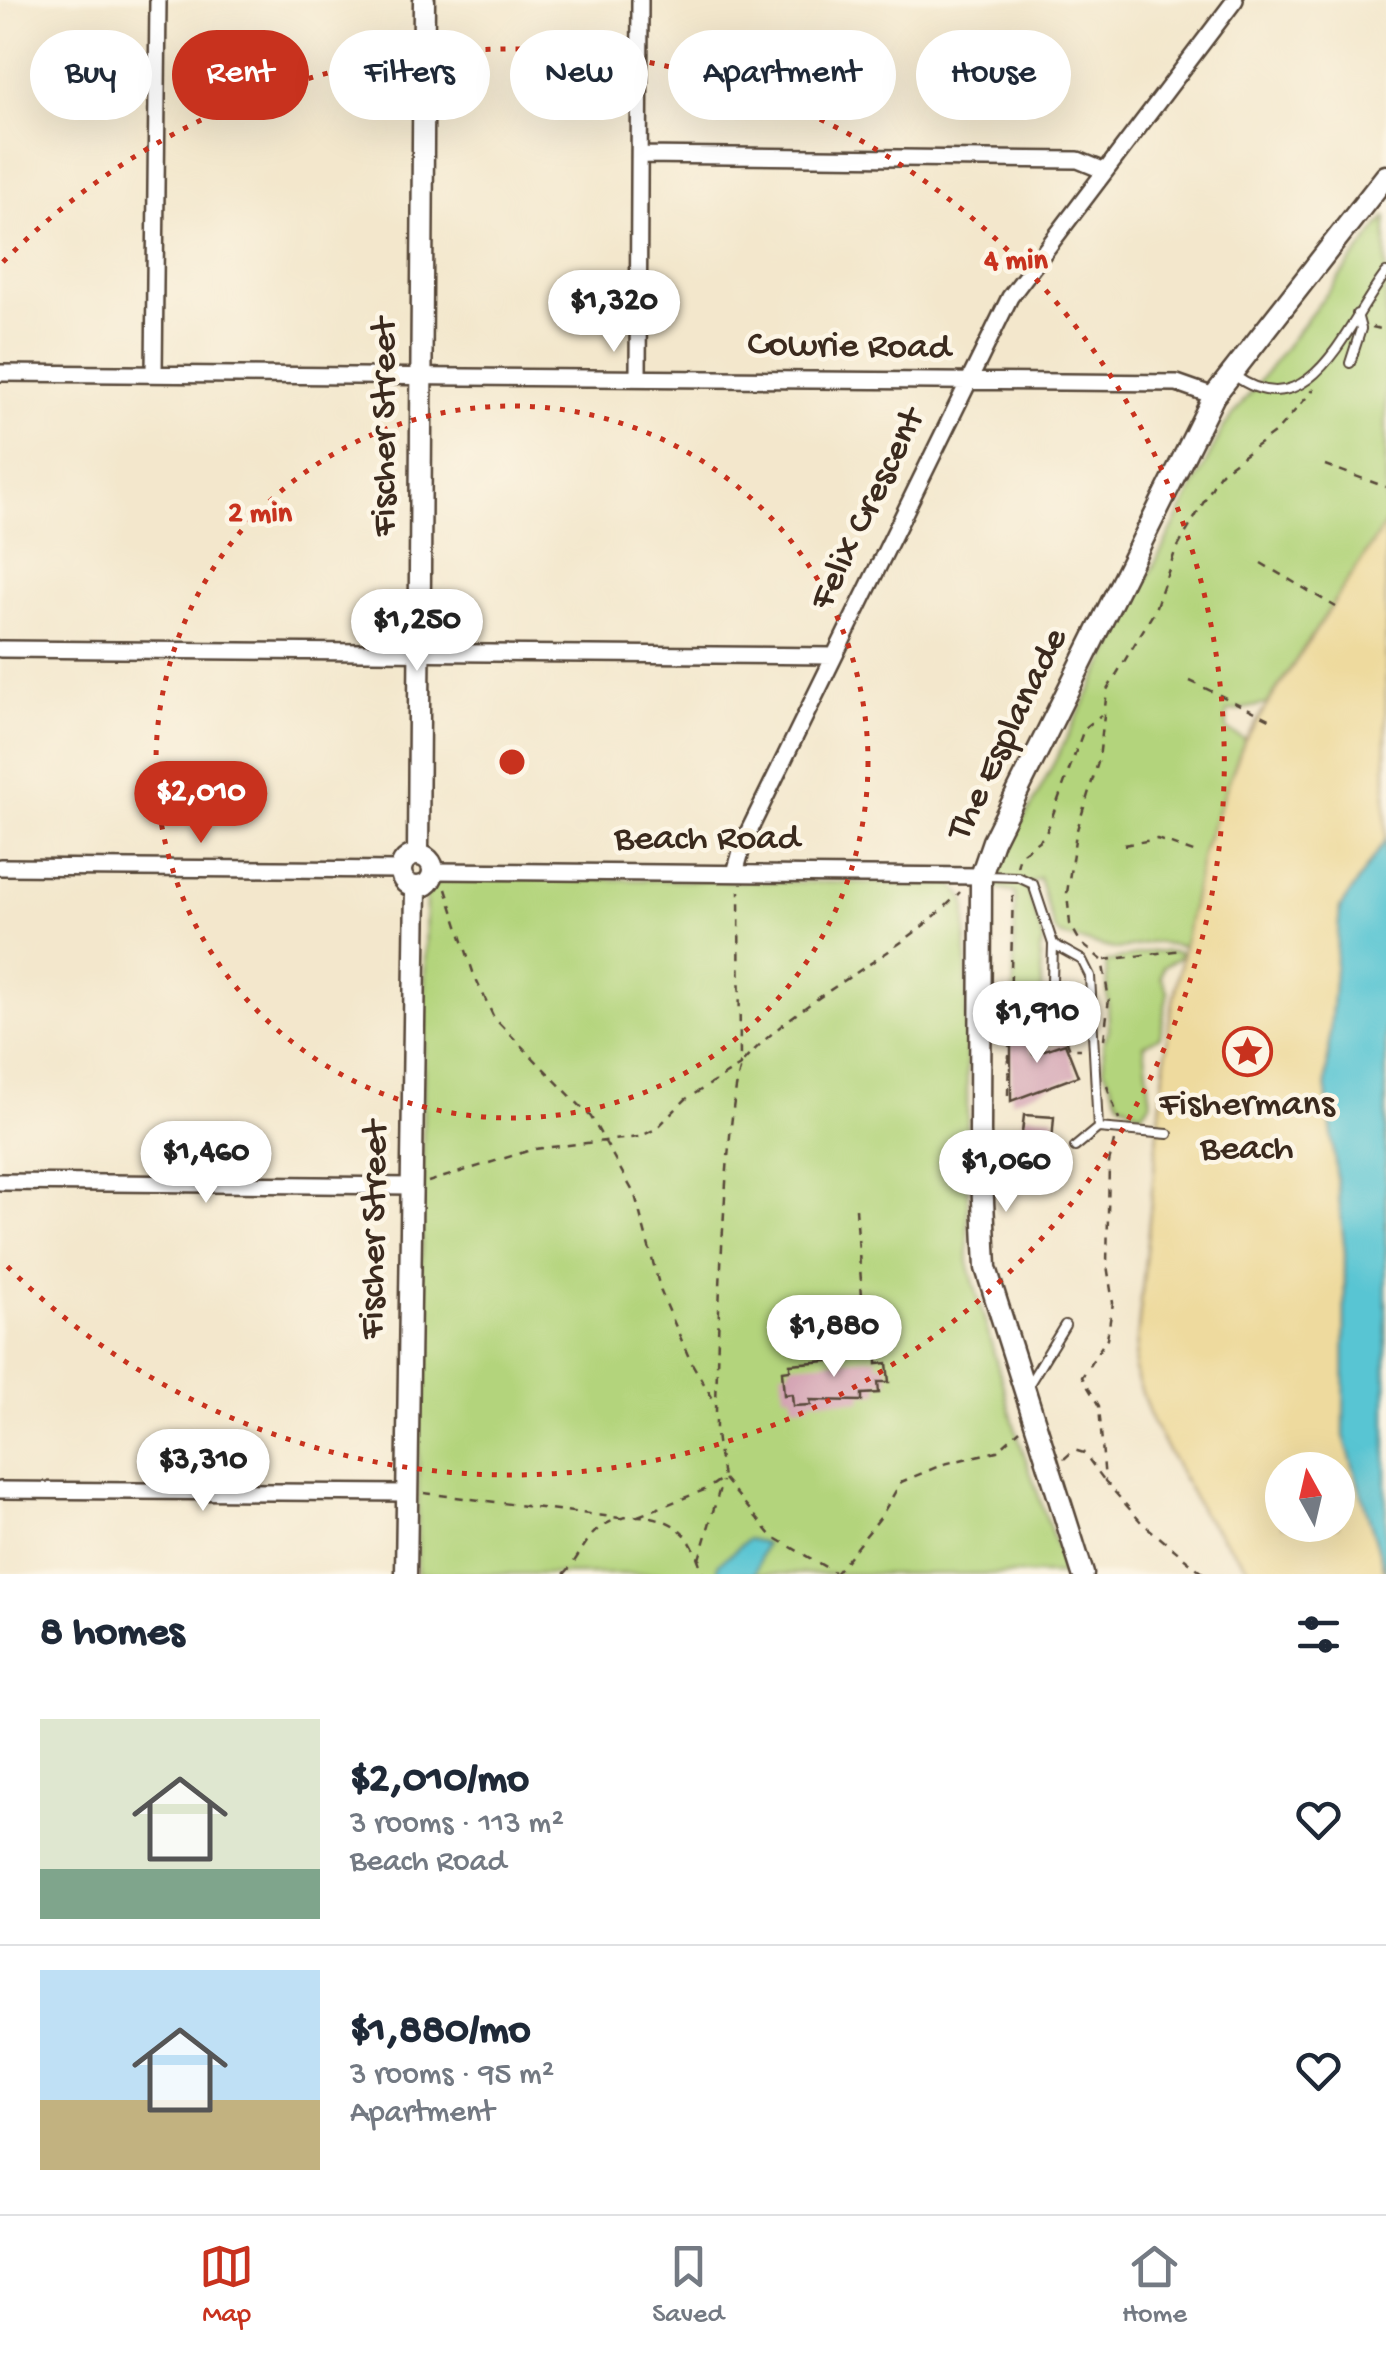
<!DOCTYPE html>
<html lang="en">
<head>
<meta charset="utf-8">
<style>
  body { margin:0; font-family:"Gochi Hand",sans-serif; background:#f2f2f3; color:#1f2937; height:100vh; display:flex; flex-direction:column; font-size:38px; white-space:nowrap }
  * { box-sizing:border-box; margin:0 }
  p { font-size:32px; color:#747a83 }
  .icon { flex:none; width:55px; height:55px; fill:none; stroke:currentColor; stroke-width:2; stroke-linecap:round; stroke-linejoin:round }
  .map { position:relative; height:1574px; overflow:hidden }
  .details { display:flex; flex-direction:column; background:#fff; flex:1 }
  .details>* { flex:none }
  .banner { position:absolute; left:30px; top:30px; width:1328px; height:90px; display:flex; gap:20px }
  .needle { width:65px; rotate:352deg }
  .tools { position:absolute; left:1265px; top:1452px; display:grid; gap:20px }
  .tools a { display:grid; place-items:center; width:90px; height:90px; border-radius:50%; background:#fff; box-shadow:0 10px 40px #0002; font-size:50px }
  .price { position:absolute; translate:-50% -85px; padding:0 22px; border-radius:35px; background:#fff; color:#222; font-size:32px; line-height:65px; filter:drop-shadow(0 2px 5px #0008) }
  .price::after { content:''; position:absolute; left:50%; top:60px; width:30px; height:22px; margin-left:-15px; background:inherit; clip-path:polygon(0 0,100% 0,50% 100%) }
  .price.active { background:#c8321e; color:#fff }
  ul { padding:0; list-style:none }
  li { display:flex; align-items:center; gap:30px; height:250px; padding:0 40px }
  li+li { border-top:2px solid #e0e1e3 }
  li span { display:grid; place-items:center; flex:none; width:280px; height:200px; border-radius:0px; color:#555 }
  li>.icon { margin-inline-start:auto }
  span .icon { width:120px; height:120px; fill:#fffc; stroke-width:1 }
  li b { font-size:42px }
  h2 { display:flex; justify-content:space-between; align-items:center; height:120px; padding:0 40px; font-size:42px }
  .chip { padding:0 35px; border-radius:45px; background:#fff; box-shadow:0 10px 40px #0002; font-size:35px; line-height:90px }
  .chip.active { background:#c8321e; color:#fff }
  .dock { display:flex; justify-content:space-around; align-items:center; height:140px; border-top:2px solid #e0e1e3; background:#fff; font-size:28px; color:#747a83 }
  .dock a { display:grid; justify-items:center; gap:5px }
  .dock .active { color:#c8321e }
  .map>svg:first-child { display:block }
  .green { fill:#b3d47c; stroke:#777f4d; stroke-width:2.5 }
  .sand { fill:#eeda9e; stroke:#94825e; stroke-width:2.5; fill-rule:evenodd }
  .water { fill:#59c5d3; stroke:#4a7878; stroke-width:2.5 }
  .building { fill:#d3a2b2 }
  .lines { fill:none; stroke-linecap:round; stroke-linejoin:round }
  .lane-casing { stroke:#574638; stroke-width:12 }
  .street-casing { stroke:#574638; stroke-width:20 }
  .secondary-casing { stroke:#574638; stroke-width:25 }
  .path { stroke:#574638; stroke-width:2.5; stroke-dasharray:8 8; stroke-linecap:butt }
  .lane { stroke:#fff; stroke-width:8 }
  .street { stroke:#fff; stroke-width:15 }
  .secondary { stroke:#fff; stroke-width:20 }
  .ring { fill:none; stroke:#c8321e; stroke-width:5; stroke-dasharray:5 10 }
  .labels { text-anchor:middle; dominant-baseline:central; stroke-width:9; stroke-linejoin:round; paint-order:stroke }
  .street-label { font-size:38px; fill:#3b2a1e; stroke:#fcf5e5 }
  .poi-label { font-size:38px; fill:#3b2a1e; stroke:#fcf5e5 }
  .centre { fill:#c8321e; stroke:#fcf5e5; stroke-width:5 }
  .ring-label { font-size:30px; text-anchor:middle; font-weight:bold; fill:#c8321e; stroke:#fcf5e5; stroke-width:9; stroke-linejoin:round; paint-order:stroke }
</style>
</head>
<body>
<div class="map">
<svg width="1386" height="1574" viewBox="0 0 1386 1574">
  <rect width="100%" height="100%" fill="#fcf5e5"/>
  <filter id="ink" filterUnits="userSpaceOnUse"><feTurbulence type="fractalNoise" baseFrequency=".01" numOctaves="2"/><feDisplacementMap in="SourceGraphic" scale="20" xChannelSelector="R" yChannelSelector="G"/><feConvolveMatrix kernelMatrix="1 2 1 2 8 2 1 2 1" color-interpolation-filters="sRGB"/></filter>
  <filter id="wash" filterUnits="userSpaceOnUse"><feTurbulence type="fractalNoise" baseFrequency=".0048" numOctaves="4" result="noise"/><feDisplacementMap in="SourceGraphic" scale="40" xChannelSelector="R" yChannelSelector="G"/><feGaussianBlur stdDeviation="2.25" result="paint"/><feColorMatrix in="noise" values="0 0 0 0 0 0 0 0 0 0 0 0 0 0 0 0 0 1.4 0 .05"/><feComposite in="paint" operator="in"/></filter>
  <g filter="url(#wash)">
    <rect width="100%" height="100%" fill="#f3e7cc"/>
    <path class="green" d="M1386,217V523L1267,704L1227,712V730L1245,739L1203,850L1184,946L1150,942L1118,950L1062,936L1055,931L1039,878L1026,886L1044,942L1040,950L1043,1015L1027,1026H1009L1008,1014L1013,1010L1015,893L991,887L999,854L1032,806L1224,427Z
      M442,877L953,884L966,901L968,1262L1016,1431L1066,1574H417L426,890Z
      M1152,951L1180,952L1179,958L1163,967L1161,978L1168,992L1160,1036L1144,1045L1151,1102L1141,1114L1119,1101L1104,1069L1103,1044L1109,1029L1106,962Z"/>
    <path class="sand" d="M1386,523V839L1340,908L1326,1082L1345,1252L1344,1436L1386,1574H1254L1203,1515L1152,1422L1134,1370L1169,1022L1203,850L1245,739ZM1282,1470H1338V1525H1282Z"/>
    <path class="water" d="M1386,839V1574L1344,1436L1345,1252L1326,1082L1340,908Z
      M748,1539L765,1543L755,1574H718V1564Z"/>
    <g id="blocks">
      <path class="building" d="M1024,1029L1033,1054L1065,1043L1078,1076L1011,1101V1031Z
        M1024,1115L1054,1117L1051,1154L1020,1151Z
        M877,1357V1364L887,1363L889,1382H878L879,1393L862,1394V1401L810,1400L811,1405L793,1406L792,1394L784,1395L782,1371L790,1370V1364Z"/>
    </g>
  </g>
  <g filter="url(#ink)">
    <use href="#blocks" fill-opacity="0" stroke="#574638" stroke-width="2.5"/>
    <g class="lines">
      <defs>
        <path id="lane" d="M1350,363L1361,329L1357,314
          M1235,376C1311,430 1346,325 1386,273
          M986,876L1018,877L1033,884L1053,944L1082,960L1090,976L1098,1128L1075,1147
          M1051,1019L1053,944
          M1098,1128L1168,1134
          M1029,1384L1065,1325"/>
        <path id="street" d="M640,155L1078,160L1105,171
          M0,373L1177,383L1214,396
          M154,374L158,0
          M638,378L640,0
          M0,649L834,656
          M0,867L401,870
          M433,871L981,876
          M735,873L744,841L1010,297L1235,0
          M0,1182L412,1186
          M0,1490L406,1493"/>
        <path id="secondary" d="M418,855L424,0
          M401 871a16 16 0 1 1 32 0a16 16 0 1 1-32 0Z
          M406,1574L416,887
          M1083,1574L986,1268L980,1132L981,876L993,841L1214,396L1386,176"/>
      </defs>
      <use href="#lane" class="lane-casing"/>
      <use href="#street" class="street-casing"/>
      <use href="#secondary" class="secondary-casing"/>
      <path class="path" d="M1372,327L1386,330
        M1325,465L1386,487
        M1261,563L1336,607
        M1190,681L1270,719
        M1124,845L1157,839L1199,854
        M1017,867L1020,855L1045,836L1084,729L1101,715
        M446,889L473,972L494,1018L591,1117L635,1195L661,1292L690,1360L716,1404
        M1105,960L1182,950
        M1061,1025L1070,1049H1081
        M1012,1029L1037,1021
        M1104,1039L1109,999L1102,960L1081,943L1070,924L1067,893L1076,833L1099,759L1107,690L1154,612L1175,552L1221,472L1277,431L1314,389
        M1107,1086L1119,1120
        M1008,1095L1013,889
        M1114,1141L1109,1163L1107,1265L1113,1303L1107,1338L1082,1377L1099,1406L1105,1481L1141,1522L1204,1574
        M428,1182L534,1149L639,1137L656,1129L686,1099L740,1066L739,891
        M856,1208L866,1355
        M1064,1459L1074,1450L1084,1453L1104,1480
        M724,1479L772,1536L834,1572
        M424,1493L620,1518
        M638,1516L707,1489L723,1478C721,1463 717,1447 716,1432C715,1386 725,1083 744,1061C806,992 897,959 960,892
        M699,1559L722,1481
        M564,1574C576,1562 582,1547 592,1535C613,1511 658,1510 681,1531C692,1540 699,1561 703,1574
        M835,1574L880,1518L901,1482L944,1464L997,1451L1020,1430"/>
      <use href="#lane" class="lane"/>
      <use href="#street" class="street"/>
      <use href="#secondary" class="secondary"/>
    </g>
  </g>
  <g class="ring">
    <circle cx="512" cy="762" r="356"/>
    <path d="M3 262A713 713 0 1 1 3 1262"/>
  </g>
  <defs>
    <symbol id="sight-ring" viewBox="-11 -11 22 22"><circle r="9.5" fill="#fcf5e5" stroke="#c8321e" stroke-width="1.5"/><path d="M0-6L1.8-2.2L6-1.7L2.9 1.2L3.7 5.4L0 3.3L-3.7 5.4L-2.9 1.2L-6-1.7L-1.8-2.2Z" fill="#c8321e"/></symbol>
  </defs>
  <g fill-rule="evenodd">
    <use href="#sight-ring" x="1220" y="1024" width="55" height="55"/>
  </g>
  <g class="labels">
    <g class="street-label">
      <text transform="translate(849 348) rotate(1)">Cowrie Road</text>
      <text transform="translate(386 427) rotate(-90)">Fischer Street</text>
      <text transform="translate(869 510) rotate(-64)">Felix Crescent</text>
      <text transform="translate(1009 735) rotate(-64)">The Esplanade</text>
      <text x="707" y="840">Beach Road</text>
      <text transform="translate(376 1230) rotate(-89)">Fischer Street</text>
    </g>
    <g class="poi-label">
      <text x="1247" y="1106">Fishermans<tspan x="1247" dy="44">Beach</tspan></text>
    </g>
  </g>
  <circle cx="512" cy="762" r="15" class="centre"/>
  <g class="ring-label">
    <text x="1016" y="268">4 min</text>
    <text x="260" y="521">2 min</text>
  </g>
</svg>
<div class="tools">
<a><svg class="needle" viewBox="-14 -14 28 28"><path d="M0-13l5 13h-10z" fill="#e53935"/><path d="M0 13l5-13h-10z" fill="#747a83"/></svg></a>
</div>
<b class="price" style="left:614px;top:355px">$1,320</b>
<b class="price" style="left:417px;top:674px">$1,250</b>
<b class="price active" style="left:201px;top:846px">$2,010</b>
<b class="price" style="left:1037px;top:1066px">$1,910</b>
<b class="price" style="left:206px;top:1206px">$1,460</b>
<b class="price" style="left:1006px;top:1215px">$1,060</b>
<b class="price" style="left:834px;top:1380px">$1,880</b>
<b class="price" style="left:203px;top:1514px">$3,310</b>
<div class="banner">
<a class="chip">Buy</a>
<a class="chip active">Rent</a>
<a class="chip">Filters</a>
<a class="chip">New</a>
<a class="chip">Apartment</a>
<a class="chip">House</a>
</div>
</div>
<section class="details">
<h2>8 homes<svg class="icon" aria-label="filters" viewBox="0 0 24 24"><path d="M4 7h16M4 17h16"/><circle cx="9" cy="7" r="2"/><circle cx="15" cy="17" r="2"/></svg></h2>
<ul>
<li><span style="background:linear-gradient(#dfe7d0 75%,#7fa58c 0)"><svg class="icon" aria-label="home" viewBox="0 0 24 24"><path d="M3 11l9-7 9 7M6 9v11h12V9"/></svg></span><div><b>$2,010/mo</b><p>3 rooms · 113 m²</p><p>Beach Road</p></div><svg class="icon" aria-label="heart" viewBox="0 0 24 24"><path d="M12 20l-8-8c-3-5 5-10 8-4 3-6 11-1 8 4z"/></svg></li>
<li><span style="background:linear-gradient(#bfe0f5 65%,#c2b280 0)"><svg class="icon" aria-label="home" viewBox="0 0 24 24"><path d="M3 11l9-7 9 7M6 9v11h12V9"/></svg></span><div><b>$1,880/mo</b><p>3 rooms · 95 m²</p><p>Apartment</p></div><svg class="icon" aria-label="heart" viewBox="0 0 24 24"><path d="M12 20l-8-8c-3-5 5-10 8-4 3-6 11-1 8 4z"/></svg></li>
</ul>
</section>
<nav class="dock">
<a class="active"><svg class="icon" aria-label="map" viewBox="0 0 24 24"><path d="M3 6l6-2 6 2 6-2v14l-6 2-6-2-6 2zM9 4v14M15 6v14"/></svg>Map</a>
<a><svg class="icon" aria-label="saved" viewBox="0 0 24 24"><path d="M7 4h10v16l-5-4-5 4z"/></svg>Saved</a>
<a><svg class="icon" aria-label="home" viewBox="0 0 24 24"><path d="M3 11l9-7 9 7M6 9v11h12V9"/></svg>Home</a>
</nav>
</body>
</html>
